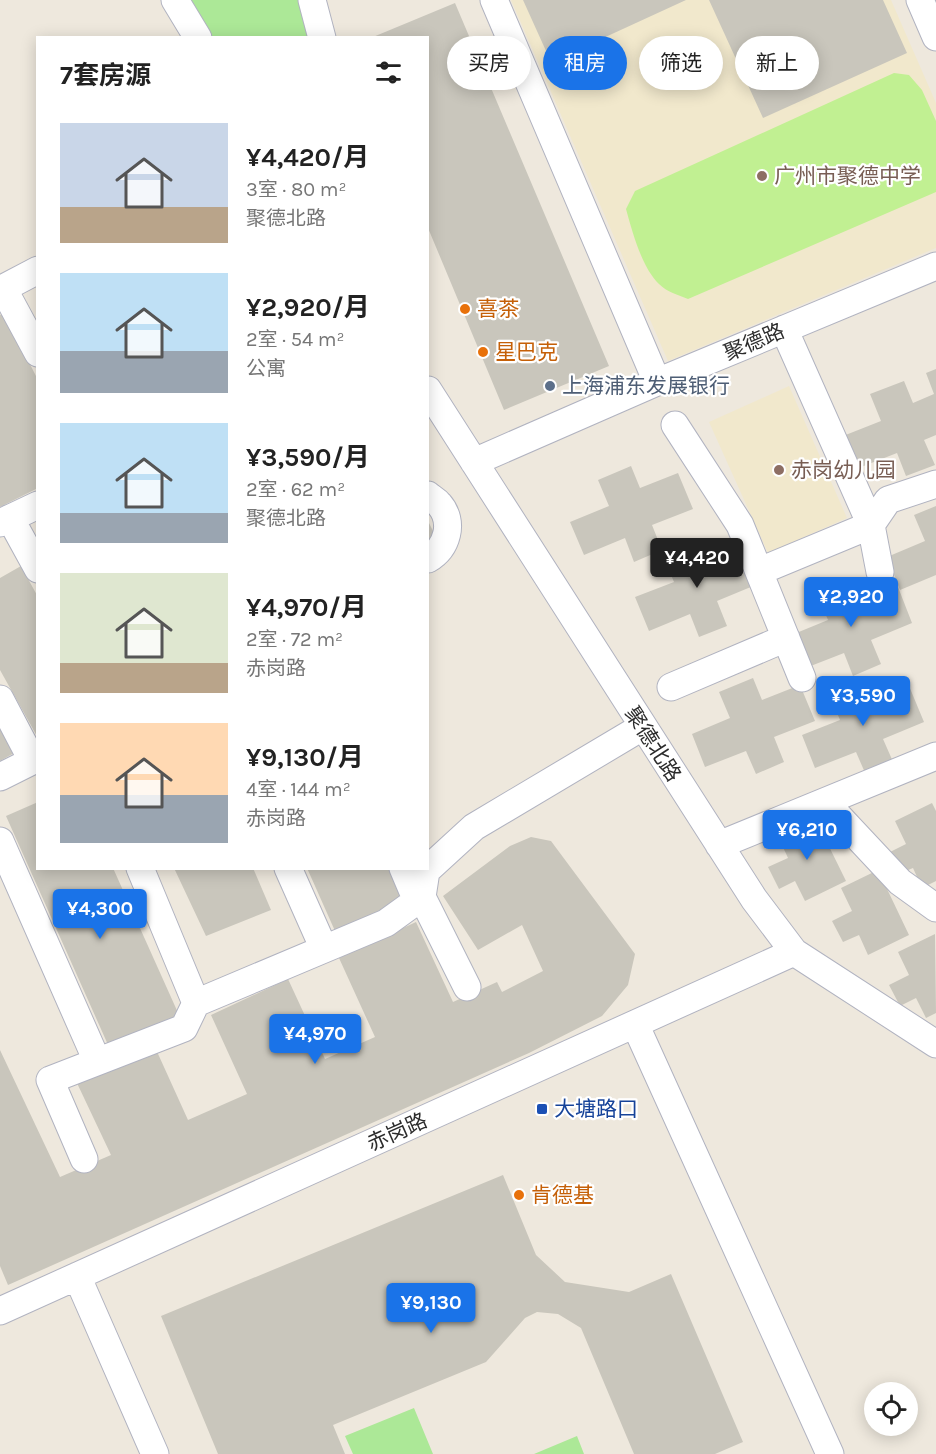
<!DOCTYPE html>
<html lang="zh">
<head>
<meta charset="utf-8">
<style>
  body { margin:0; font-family:Karla,"Noto Sans SC",sans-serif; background:#f6f6f6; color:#222; height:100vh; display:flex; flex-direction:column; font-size:22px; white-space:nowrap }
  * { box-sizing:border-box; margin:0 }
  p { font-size:20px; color:#767676 }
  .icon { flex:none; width:33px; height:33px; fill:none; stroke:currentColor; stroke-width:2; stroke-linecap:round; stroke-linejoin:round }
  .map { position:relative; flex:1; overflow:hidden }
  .sheet { position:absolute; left:36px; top:36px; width:393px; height:834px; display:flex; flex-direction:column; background:#fff; border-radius:0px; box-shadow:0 3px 15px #0003 }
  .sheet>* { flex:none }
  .hud { position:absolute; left:447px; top:36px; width:399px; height:54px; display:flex; gap:12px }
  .tools { position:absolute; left:864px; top:1382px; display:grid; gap:12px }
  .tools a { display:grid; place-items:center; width:54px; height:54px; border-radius:50%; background:#fff; box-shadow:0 3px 15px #0003; font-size:30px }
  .price { position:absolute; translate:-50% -51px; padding:0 14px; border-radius:6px; background:#1a73e8; color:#fff; font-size:20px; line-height:39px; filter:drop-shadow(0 2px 3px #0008) }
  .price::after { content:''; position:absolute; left:50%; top:36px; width:18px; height:14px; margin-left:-9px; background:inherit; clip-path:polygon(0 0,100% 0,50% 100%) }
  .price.current { background:#222; color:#fff }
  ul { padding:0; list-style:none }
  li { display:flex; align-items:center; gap:18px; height:150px; padding:0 24px }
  li span { display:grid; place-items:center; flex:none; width:168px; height:120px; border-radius:0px; color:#555 }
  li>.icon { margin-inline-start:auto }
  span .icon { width:72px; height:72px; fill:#fffc; stroke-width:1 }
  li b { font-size:26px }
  h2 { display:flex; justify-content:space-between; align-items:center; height:72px; padding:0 24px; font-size:26px }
  .chip { padding:0 21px; border-radius:27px; background:#fff; box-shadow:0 3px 15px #0003; font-size:21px; line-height:54px }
  .chip.current { background:#1a73e8; color:#fff }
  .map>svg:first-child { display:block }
  .education { fill:#f1e8cc }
  .green { fill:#ace897 }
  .pitch { fill:#c1f092 }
  .building { fill:#c9c6bc }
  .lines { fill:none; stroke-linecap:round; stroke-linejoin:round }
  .minor-casing { stroke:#b1b3c0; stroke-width:29 }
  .minor { stroke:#fff; stroke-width:27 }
  .education-dot { fill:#8d6e63; stroke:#fff; stroke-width:2 }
  .food-dot { fill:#e8710a; stroke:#fff; stroke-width:2 }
  .service-dot { fill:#5c6f8a; stroke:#fff; stroke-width:2 }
  .transit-dot { fill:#1a4fb4; stroke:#fff; stroke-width:2 }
  .labels { text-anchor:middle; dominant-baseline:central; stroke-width:4.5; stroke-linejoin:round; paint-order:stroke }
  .education-label { font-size:21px; fill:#785e54; stroke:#fff; text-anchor:start }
  .food-label { font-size:21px; fill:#c56008; stroke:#fff; text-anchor:start }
  .street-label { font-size:21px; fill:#2c2c2c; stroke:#fff }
  .service-label { font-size:21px; fill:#4e5e75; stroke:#fff; text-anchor:start }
  .transit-label { font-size:21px; fill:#164399; stroke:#fff; text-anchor:start }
</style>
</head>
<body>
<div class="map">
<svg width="936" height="1454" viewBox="0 0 936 1454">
  <rect width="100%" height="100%" fill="#eee8dd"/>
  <path class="education" d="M511,0H891L936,103V248L668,361Z
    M789,386L847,518L768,553L709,422Z"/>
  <path class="green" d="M187,0H305L313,37H212Z
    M414,1408L433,1454H353L345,1436Z
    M577,1436L584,1454H534Z"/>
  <path class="pitch" d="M894,73L909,75L922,90L936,121V192L688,299C678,295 667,292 659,284C642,268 632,231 626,209L635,191Z"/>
  <path class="building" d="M523,0H686L551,62Z
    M709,0H883L907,53L763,118Z
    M455,3L609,366L504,410L428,228V38L373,37Z
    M4,313L38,380V488L0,507V315Z
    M936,369V435L924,440L935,465L906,476L897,453L856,469L843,436L881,421L870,394L904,381L913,403L934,394L926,373Z
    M631,466L640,488L678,473L693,509L652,525L662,550L634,562L625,538L584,555L570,522L609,506L598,480Z
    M936,506V575L900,590L887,557L925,541L914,515Z
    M428,521L436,537L428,542Z
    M697,542L705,564L743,549L758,584L717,601L727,626L699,637L690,614L649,631L635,597L674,582L663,556Z
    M21,566L38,597V738L0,670V578Z
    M850,580L859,603L898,587L912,623L871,640L881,664L853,676L844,653L803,669L789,636L828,620L817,594Z
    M753,678L762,700L800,685L815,721L774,737L784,762L756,774L746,751L705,767L692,734L730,718L719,692Z
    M862,680L872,702L909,686L924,722L883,739L894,764L866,775L856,752L815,768L802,735L840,720L829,693Z
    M0,728L14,753L0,761Z
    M38,802V868H113L179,1015L109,1047L6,816Z
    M932,803L936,811V881L922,888L913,868L896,875L886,854L906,844L895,821Z
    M814,816L846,881L805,901L795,881L779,889L768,867L788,858L777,834Z
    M531,837L551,841L635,954L628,985L602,1016L529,1053L8,1285L0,1266V1050L60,1177L111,1155L76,1081L154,1045L188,1120L247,1094L211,1015L288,979L325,1059L375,1037L339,958L416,922L453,1002L497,982L502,992L543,971L522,925L478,950L443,896L510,846Z
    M174,868H253L271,910L206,936Z
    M307,868H390L404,900L335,931Z
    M878,870L909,935L868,955L859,935L843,942L832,921L852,911L841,888Z
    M935,934L936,1013L926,1018L916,998L900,1006L889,985L909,975L898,952Z
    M503,1175L536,1255L565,1282L629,1292L671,1274L743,1442L715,1454H634L581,1328L558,1314L537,1312L525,1318L486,1362L333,1425L345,1454H218L161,1316Z"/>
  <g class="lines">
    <defs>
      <path id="minor" d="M175,0L198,38
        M312,0L322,38
        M494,0L657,382
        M920,0L936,37
        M3,288L38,353
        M0,290L38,270
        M784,329L871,525L880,572
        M428,390L754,899L794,952L936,1044
        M675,425L740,525L802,678
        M474,462L657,382L936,266
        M428,495C431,498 436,500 439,504C455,522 447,548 428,559
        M10,518L38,569
        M0,523L38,505
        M760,571L871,525L888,500L936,484
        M671,687L786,638
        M0,699L32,760
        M0,777L38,758
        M825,802L900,882L936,908
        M0,841L97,1061
        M719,845L936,756
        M140,868L196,1003
        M288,868L324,949
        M403,868L417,901
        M422,897L467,987
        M635,1024L830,1454
        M84,1159L50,1080L184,1028L196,1003L386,923L422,897L426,871L474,827L642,727
        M77,1276L155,1454
        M0,1311L794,952"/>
    </defs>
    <use href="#minor" class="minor-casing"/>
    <use href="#minor" class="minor"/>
  </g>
  <g class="education-dot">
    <circle cx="762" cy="176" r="6"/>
    <circle cx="779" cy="470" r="6"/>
  </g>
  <g class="food-dot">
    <circle cx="465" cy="309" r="6"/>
    <circle cx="483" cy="352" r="6"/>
    <circle cx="519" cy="1195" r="6"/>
  </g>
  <circle class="service-dot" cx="550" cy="386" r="6"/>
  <rect class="transit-dot" x="536" y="1103" width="12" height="12" rx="3"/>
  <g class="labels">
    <g class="education-label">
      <text x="774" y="176">广州市聚德中学</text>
      <text x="791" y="470">赤岗幼儿园</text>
    </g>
    <g class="food-label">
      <text x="477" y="309">喜茶</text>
      <text x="495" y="352">星巴克</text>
      <text x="531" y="1195">肯德基</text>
    </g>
    <g class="street-label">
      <text transform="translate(754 342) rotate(-23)">聚德路</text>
      <text transform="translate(653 744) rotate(57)">聚德北路</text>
      <text transform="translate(397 1132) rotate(-24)">赤岗路</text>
    </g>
    <g class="service-label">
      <text x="562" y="386">上海浦东发展银行</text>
    </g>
    <g class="transit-label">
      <text x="554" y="1109">大塘路口</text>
    </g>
  </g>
</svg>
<div class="tools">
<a><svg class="icon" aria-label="locate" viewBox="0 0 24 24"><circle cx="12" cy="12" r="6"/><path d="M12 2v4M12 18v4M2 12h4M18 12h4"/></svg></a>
</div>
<b class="price current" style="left:697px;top:589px">¥4,420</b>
<b class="price" style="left:851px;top:628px">¥2,920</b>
<b class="price" style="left:863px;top:727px">¥3,590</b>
<b class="price" style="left:807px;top:861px">¥6,210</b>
<b class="price" style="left:100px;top:940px">¥4,300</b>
<b class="price" style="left:315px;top:1065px">¥4,970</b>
<b class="price" style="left:431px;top:1334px">¥9,130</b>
<div class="hud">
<a class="chip">买房</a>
<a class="chip current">租房</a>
<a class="chip">筛选</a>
<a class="chip">新上</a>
</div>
<section class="sheet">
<h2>7套房源<svg class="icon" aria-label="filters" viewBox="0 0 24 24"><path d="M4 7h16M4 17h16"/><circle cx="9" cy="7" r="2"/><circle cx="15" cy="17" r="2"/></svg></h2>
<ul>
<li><span style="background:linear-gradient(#c9d6e8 70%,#b9a48a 0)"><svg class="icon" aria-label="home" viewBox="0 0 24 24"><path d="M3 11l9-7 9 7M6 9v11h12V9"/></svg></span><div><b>¥4,420/月</b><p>3室 · 80 m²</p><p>聚德北路</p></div></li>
<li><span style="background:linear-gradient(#bfe0f5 65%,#9aa5b1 0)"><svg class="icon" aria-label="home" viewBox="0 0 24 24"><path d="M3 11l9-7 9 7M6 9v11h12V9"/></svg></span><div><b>¥2,920/月</b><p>2室 · 54 m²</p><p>公寓</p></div></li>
<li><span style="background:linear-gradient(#bfe0f5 75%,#9aa5b1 0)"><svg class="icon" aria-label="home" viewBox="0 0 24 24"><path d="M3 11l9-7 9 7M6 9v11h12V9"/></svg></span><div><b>¥3,590/月</b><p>2室 · 62 m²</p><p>聚德北路</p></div></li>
<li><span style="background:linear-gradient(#dfe7d0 75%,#b9a48a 0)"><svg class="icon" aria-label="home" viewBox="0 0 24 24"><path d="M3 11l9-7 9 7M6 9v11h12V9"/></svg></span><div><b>¥4,970/月</b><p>2室 · 72 m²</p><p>赤岗路</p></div></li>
<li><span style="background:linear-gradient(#ffd9b3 60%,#9aa5b1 0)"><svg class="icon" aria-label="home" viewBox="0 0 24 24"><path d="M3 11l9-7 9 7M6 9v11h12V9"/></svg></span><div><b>¥9,130/月</b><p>4室 · 144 m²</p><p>赤岗路</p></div></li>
</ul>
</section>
</div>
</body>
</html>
